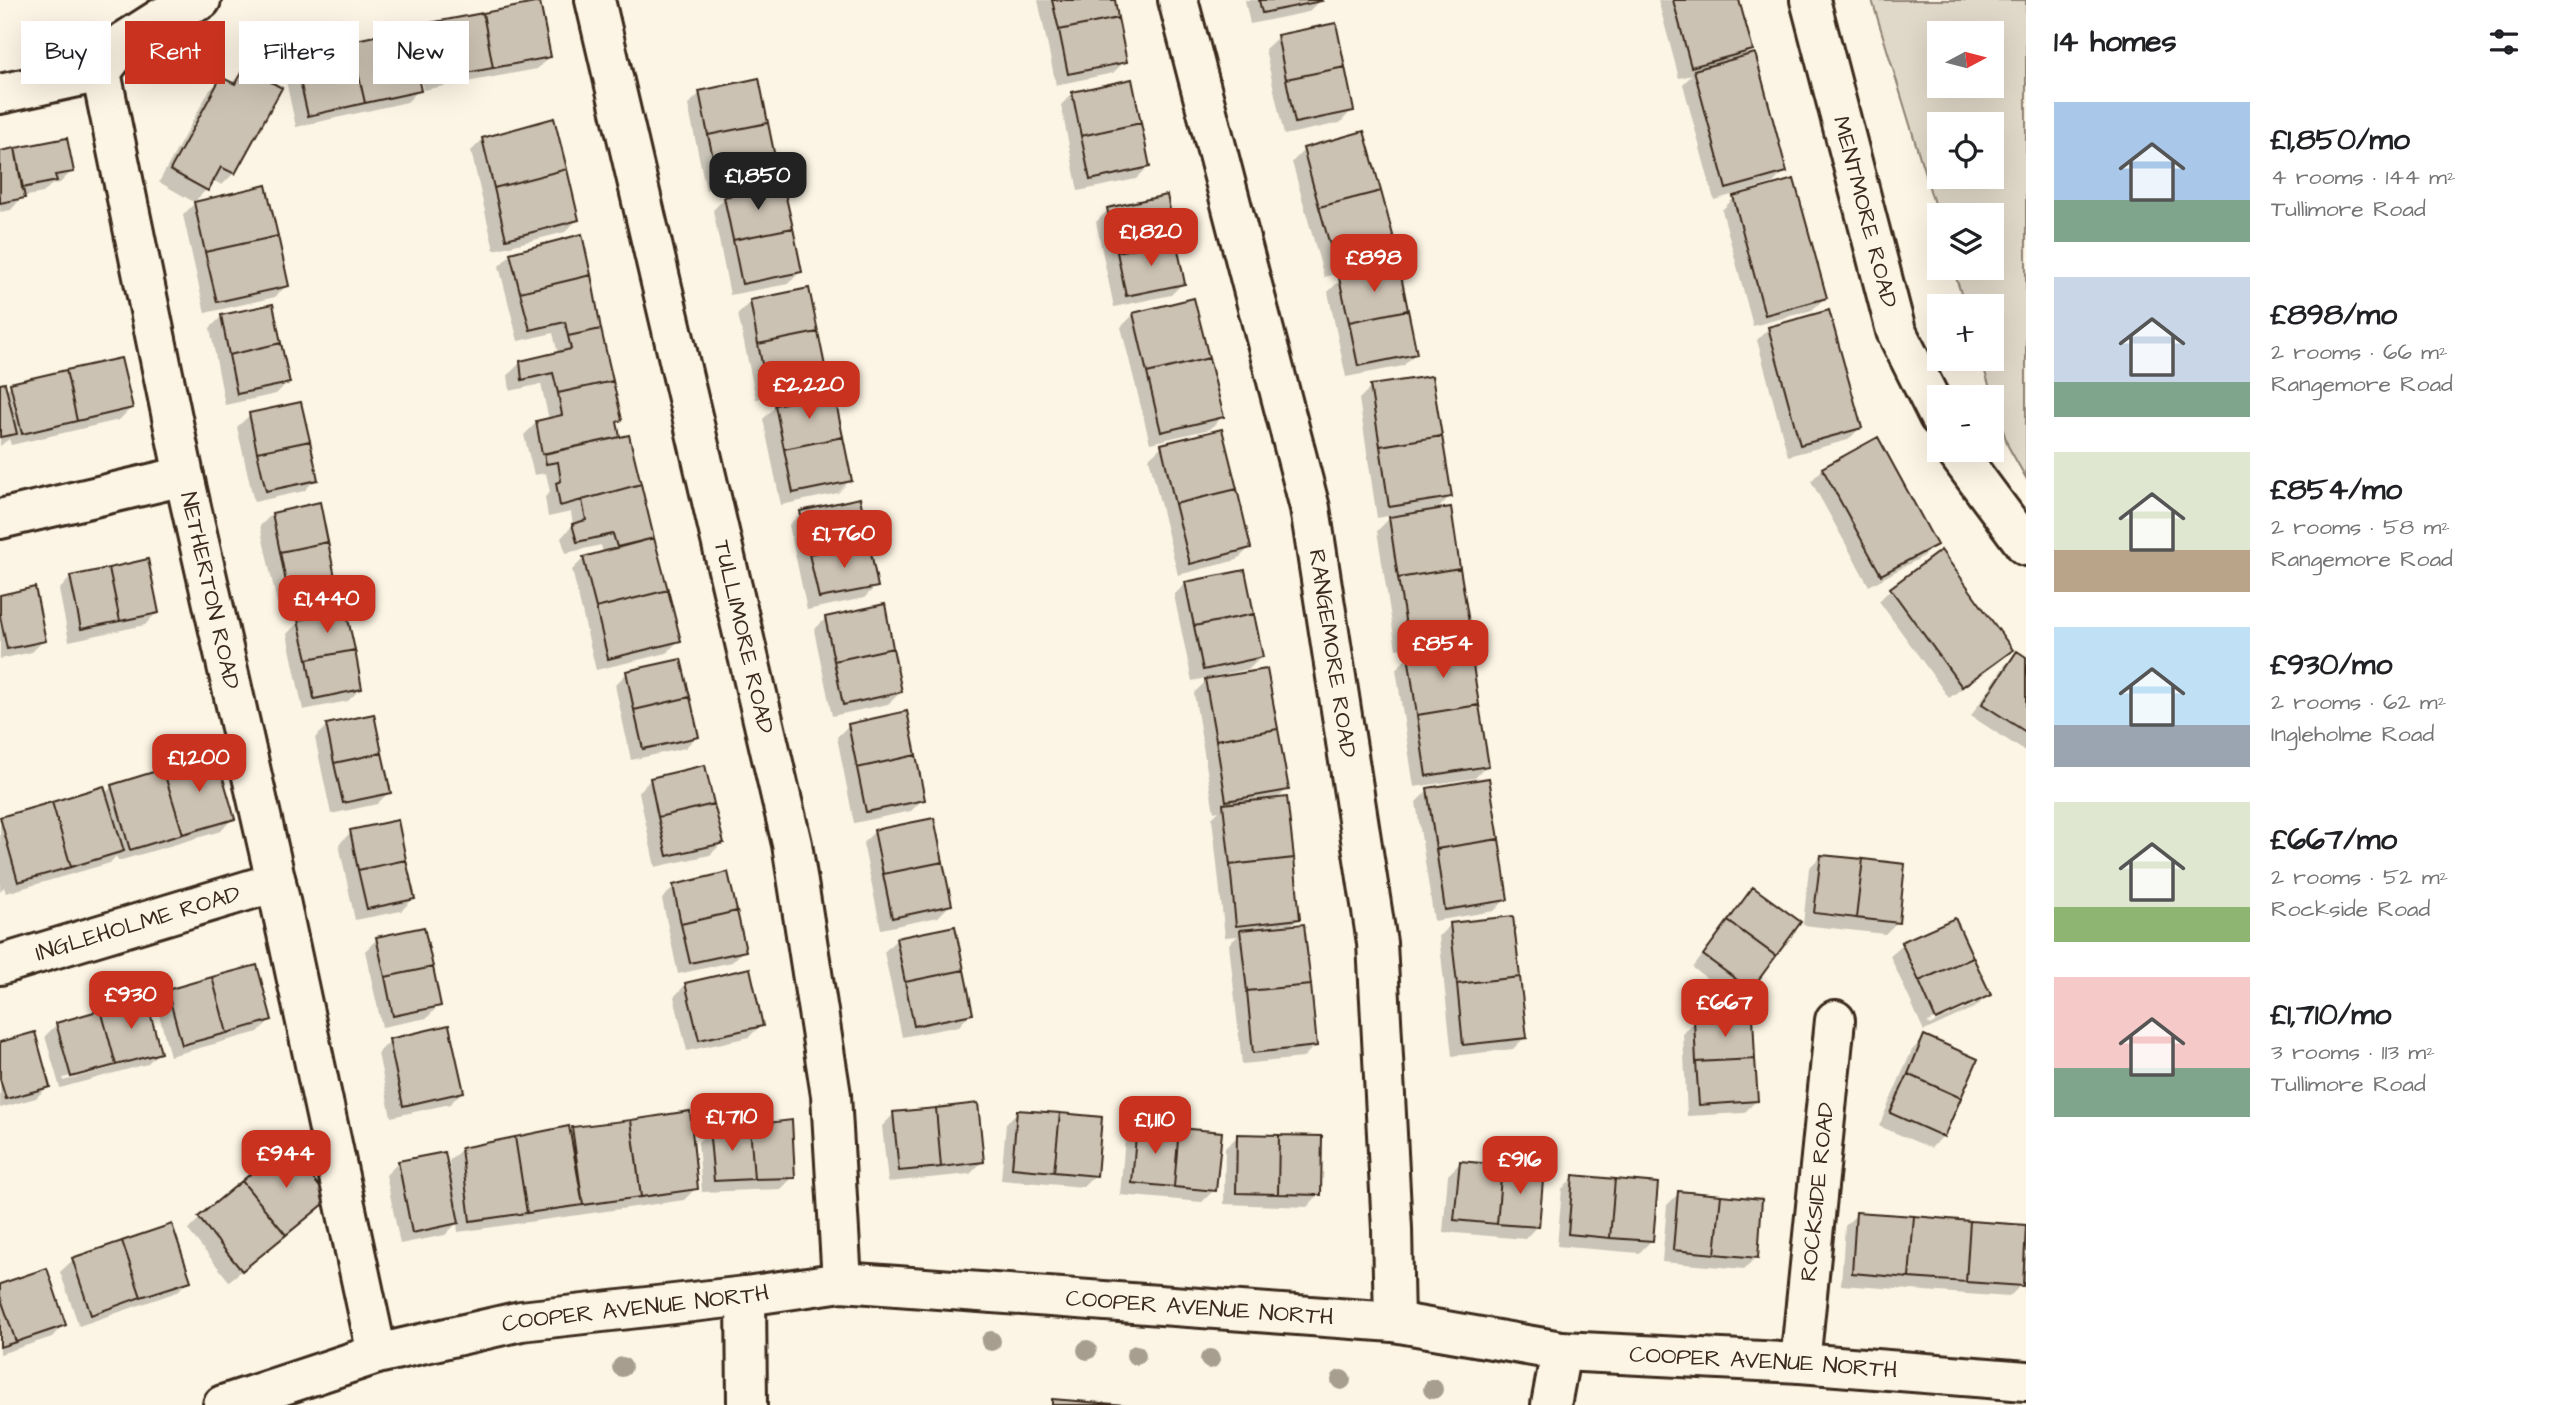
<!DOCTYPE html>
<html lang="en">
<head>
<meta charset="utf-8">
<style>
  body { margin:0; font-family:"Architects Daughter",sans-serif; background:#f2f2f2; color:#202124; height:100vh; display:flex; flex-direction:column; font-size:26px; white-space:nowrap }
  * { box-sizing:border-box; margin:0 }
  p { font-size:23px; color:#757577 }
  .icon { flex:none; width:38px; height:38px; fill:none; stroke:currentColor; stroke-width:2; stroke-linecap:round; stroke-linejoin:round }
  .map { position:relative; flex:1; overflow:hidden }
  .drawer { display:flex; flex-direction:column; background:#fff; width:525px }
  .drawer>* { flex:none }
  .guide { position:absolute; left:21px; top:21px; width:665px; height:63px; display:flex; gap:14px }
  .needle { width:46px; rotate:83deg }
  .fabs { position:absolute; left:1927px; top:21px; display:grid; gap:14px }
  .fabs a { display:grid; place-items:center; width:77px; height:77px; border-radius:0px; background:#fff; box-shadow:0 7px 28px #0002; font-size:35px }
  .price { position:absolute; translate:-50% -60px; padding:0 16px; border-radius:14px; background:#c8321e; color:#fff; font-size:23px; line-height:46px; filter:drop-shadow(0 2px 4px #0008) }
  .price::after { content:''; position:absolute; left:50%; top:42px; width:21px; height:16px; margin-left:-10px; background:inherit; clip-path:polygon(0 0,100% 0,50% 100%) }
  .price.active { background:#222; color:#fff }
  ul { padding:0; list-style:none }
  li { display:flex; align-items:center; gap:21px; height:175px; padding:0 28px }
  li span { display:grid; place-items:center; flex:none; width:196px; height:140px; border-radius:0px; color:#555 }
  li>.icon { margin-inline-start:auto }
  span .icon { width:84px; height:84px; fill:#fffc; stroke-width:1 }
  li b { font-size:30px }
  h2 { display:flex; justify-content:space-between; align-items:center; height:84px; padding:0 28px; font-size:30px }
  .chip { padding:0 24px; border-radius:0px; background:#fff; box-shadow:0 7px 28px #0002; font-size:24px; line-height:63px }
  .chip.active { background:#c8321e; color:#fff }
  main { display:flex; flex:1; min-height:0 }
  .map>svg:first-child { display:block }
  .green { fill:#e0d8c8; stroke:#8e8173; stroke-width:2; fill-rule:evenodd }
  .shadow { fill:#0003; fill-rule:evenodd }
  .building { fill:#ccc2b3; stroke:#3b2a1e; stroke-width:2 }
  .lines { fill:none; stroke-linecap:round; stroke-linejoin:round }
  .minor-casing { stroke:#3b2a1e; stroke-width:44 }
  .minor { stroke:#fcf5e5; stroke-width:38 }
  .tree { fill:#a89e8f }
  .labels { text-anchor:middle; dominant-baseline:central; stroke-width:6; stroke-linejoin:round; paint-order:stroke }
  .street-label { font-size:23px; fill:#3b2a1e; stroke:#fcf5e5 }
</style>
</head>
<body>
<main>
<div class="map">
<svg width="2026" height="1405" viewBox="0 0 2026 1405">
  <rect width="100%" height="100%" fill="#fcf5e5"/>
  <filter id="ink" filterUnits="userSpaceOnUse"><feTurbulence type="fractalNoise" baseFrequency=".0143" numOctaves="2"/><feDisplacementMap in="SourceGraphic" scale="14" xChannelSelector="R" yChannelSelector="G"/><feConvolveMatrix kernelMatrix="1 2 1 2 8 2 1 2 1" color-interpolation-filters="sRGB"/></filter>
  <g filter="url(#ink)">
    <path class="green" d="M1872,0H2026V478L2008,446L1981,359H1992V306H1965L1953,268H1992V215H1939V220ZM1939,33H1992V86H1939ZM1939,124H1992V177H1939Z"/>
    <path class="shadow" d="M1038,0H1113L1125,61L1113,73L1056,85Z
      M1245,0H1320L1308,12L1250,24Z
      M1658,0H1737L1751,50L1741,59L1785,171L1773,183L1714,200L1683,84L1692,75L1679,78Z
      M425,26L550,56L537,69L423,90L413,38Z
      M1278,37L1352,110L1340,123L1284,135L1265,49Z
      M295,55L419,90L407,102L296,127L283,67Z
      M244,69L234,173L222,185L212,180L206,190L194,202L159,182L209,91L221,79L231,84Z
      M700,93L775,166L763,178L706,190L688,105Z
      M1073,93L1148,167L1136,179L1078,191L1061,105Z
      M483,139L577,220L565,232L494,250L471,151Z
      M1304,150L1395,249L1383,262L1324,277L1292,162Z
      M0,153L72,171L60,183L51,185L43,193L22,197L11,210L0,212Z
      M725,198L800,272L788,284L730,295L713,210Z
      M1734,198L1825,298L1812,310L1753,326L1722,210Z
      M195,203L287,285L275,297L205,313L183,215Z
      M1108,210L1183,283L1171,295L1114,307L1096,222Z
      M580,236L620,420L616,424L619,439L627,437L679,640L667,653L596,670L572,570L584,558L603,553L601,545L566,553L561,538L573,525L571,512L548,517L545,497L550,492L546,473L534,475L524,435L536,423L549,420L541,384L510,391L508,375L520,363L558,354L553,333L518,341L499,266L511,254Z
      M1340,280L1415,354L1403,366L1346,377L1328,292Z
      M750,302L825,375L813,387L756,399L738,314Z
      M1133,315L1222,417L1210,429L1150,443L1121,327Z
      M222,316L288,382L276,394L225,405L210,328Z
      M1769,328L1860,428L1848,440L1788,456L1757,340Z
      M11,385L131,408L119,420L11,445L9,439L0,446V386L5,391Z
      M1371,387L1450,496L1435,512L1468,628L1456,640L1396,649L1377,531L1393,515L1377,518L1359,399Z
      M775,407L850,480L838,493L781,505L763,419Z
      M250,415L316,479L304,491L254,502L237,427Z
      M1162,446L1249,548L1237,560L1178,575L1149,458Z
      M1823,469L1934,545L1922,557L1869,586L1811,481Z
      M801,512L876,586L864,598L807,610L789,525Z
      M272,514L335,581L322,593L277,603L260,526Z
      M71,577L157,612L145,625L69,641L59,590Z
      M1186,583L1261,657L1249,669L1192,681L1174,595Z
      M1891,589L2011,650L1999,662L1949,698L1879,601Z
      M0,596L44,640L32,652L0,659Z
      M826,618L901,692L888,704L832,716L814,630Z
      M299,621L360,689L348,701L303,710L287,634Z
      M2017,653L2026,659V752L1971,716L2005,665Z
      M1408,657L1487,765L1475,778L1414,787L1396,669Z
      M627,673L697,736L685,748L631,760L615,685Z
      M1208,679L1287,789L1276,800L1298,919L1290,927L1315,1045L1303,1058L1242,1064L1229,944L1238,936L1225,937L1212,818L1219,811L1214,812L1194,693Z
      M327,725L389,792L377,804L331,814L315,738Z
      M849,725L923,799L911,811L854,823L837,737Z
      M651,779L722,843L710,855L655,867L639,792Z
      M112,786L233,818L221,831L118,861L116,856L110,863L6,893L4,887L0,891V818L103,789L105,794Z
      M1428,790L1506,899L1494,911L1434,921L1416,802Z
      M875,831L950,905L938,917L881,929L863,843Z
      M351,832L413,899L401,911L355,920L339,844Z
      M1821,856L1897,922L1885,934L1803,925L1809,868Z
      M674,887L744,950L732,962L678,974L662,899Z
      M1754,889L1750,989L1738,1001L1693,968L1742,901Z
      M1451,924L1525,1037L1513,1049L1452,1056L1439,936Z
      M377,939L439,1005L427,1018L382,1027L365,951Z
      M896,940L971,1013L959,1026L902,1037L884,952Z
      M1902,944L1988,995L1976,1007L1924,1031L1890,956ZM1976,1000V1004L1929,1025L1928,1022Z
      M686,984L761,1025L749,1037L687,1051L674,997Z
      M168,991L270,1020L258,1032L170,1056L156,1003Z
      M1695,1021L1756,1101L1744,1113L1687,1116L1683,1034Z
      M57,1024L159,1052L147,1064L60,1088L45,1036ZM147,1055V1058L63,1081V1078Z
      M1925,1037L1943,1136L1931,1148L1879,1126L1912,1050Z
      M390,1041L462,1092L450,1104L391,1117L378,1053Z
      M0,1043L48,1086L36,1098L0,1108Z
      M1018,1111L1095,1175L1083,1187L1001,1180L1006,1124Z
      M894,1114L982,1162L970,1174L888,1182L882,1126Z
      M1137,1126L1214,1190L1202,1202L1120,1195L1125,1138Z
      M573,1129L696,1188L684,1200L458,1232L457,1223L445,1235L400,1244L386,1175L398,1163L452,1184L449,1161L462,1149L568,1134Z
      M710,1130L793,1177L781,1189L702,1192L698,1142Z
      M1238,1136L1319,1194L1307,1207L1224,1204L1225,1148Z
      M1460,1163L1537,1226L1525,1239L1443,1232L1448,1175Z
      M1574,1177L1651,1241L1639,1253L1557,1246L1562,1189Z
      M1679,1193L1756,1257L1744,1269L1662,1262L1667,1205Z
      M315,1211L229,1281L188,1230L200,1218Z
      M1857,1214L2026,1234V1291H2024V1282L2009,1297L1841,1285L1845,1226Z
      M171,1226L189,1280L177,1292L79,1326L60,1272L73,1260Z
      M0,1286L64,1324L52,1337L0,1354Z"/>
    <path class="building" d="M1052,0H1115L1118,18L1059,30Z
      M1259,0H1321L1322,1L1262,13Z
      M1673,0H1739L1753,50L1691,67Z
      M540,2L551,57L493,68L483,13Z
      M483,13L493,68L434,79L424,24Z
      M1118,18L1127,62L1068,74L1059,30Z
      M1336,23L1345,67L1286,79L1277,35Z
      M408,29L421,91L365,103L351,41Z
      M351,41L365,103L308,116L294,54Z
      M1755,53L1787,172L1726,189L1694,70Z
      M244,67L282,88L235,174L221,167L208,191L170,170L221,77L235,84Z
      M1345,67L1354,111L1295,123L1286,79Z
      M759,78L768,123L708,135L699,91Z
      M1132,79L1141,123L1081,136L1072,92Z
      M554,118L567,169L494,188L482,138Z
      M768,123L777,167L718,179L708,135Z
      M1141,123L1150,167L1090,180L1081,136Z
      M1364,131L1381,191L1319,207L1303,148Z
      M67,138L74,172L55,175L57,181L22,188L15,148Z
      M15,148L25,198L0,203V151Z
      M567,169L579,220L506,239L494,188Z
      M1794,179L1827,298L1765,315L1733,196Z
      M783,184L793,228L733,240L724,197Z
      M266,185L278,236L205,252L194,202Z
      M1381,191L1397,250L1336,266L1319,207Z
      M1167,195L1176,240L1117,252L1107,208Z
      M793,228L802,272L742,284L733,240Z
      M582,234L591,275L520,292L510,253Z
      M278,236L289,286L217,302L205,252Z
      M1176,240L1185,284L1126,296L1117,252Z
      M1399,266L1408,310L1349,322L1339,278Z
      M591,275L601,329L568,336L565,322L530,330L520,292Z
      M809,288L818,332L758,344L750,300Z
      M1194,298L1209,358L1147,373L1133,313Z
      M273,304L281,343L229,355L221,315Z
      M1408,310L1417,354L1358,366L1349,322Z
      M1829,310L1862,428L1800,445L1768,327Z
      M601,329L613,381L558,393L553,373L522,380L520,361L571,349L568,336Z
      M818,332L827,376L767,388L758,344Z
      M281,343L290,383L237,394L229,355Z
      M121,358L133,408L77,421L66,370Z
      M1209,358L1224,417L1161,432L1147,373Z
      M66,370L77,421L22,434L10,383Z
      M1432,376L1442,436L1380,446L1370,385Z
      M613,381L622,420L617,422L620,437L542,454L536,421L562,415L558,393Z
      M5,383L17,434L0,437V384Z
      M834,393L843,437L784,449L775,405Z
      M301,402L310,441L257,452L249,413Z
      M1222,429L1237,489L1175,504L1161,444Z
      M629,435L641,484L560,506L556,483L561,481L558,462L546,464L544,454Z
      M1442,436L1452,497L1389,507L1380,446Z
      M843,437L852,481L793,493L784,449Z
      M1878,437L1937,545L1881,575L1822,468Z
      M310,441L318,480L266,491L257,452Z
      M641,484L654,538L617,547L613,534L577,542L572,524L586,520L582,500Z
      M1237,489L1251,548L1190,564L1175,504Z
      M860,498L869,542L809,554L800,511Z
      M320,502L328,542L280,552L272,513Z
      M1451,507L1460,568L1398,578L1389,517Z
      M654,538L668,590L596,608L583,557Z
      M328,542L336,582L288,592L280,552Z
      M869,542L878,587L819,598L809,554Z
      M1941,550L2013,650L1962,687L1890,588Z
      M148,559L159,613L120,621L109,568Z
      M109,568L120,621L81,629L70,576Z
      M1460,568L1470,629L1408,638L1398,578Z
      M1245,570L1254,614L1194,626L1185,582Z
      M35,587L46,641L7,649L0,616V595Z
      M668,590L681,641L608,659L596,608Z
      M885,604L893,648L834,661L825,617Z
      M346,610L355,650L307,659L298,620Z
      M1254,614L1263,657L1203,670L1194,626Z
      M1470,645L1479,705L1417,715L1408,655Z
      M893,648L902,692L843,705L834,661Z
      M355,650L362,689L314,699L307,659Z
      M2017,651L2026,657V732L1982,704Z
      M681,659L690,697L634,710L626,671Z
      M1267,669L1278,729L1216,740L1205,679Z
      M690,697L699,737L643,749L634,710Z
      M1479,705L1489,766L1426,776L1417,715Z
      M907,711L916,755L857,768L848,724Z
      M374,714L382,753L334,763L326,724Z
      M1278,729L1289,790L1226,801L1216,740Z
      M382,753L391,793L343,803L334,763Z
      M216,754L235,819L183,834L163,769Z
      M916,755L925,800L866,812L857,768Z
      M705,765L714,804L658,817L650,778Z
      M163,769L183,834L130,850L111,785Z
      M1489,778L1499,839L1436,849L1427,788Z
      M104,786L124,851L71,867L52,802Z
      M1287,797L1294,858L1230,865L1223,804Z
      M52,802L71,867L18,882L0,817Z
      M714,804L724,843L667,856L658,817Z
      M934,818L943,862L883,874L874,830Z
      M398,820L406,860L358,870L350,830Z
      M1499,839L1508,900L1445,910L1436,849Z
      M1821,855L1863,859L1856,918L1814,913Z
      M1294,858L1300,919L1236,926L1230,865Z
      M1863,859L1905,864L1899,923L1856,918Z
      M406,860L415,899L367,909L358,870Z
      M943,862L952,905L892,918L883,874Z
      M728,872L737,911L681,924L673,885Z
      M1753,887L1801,922L1776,956L1728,921Z
      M737,911L746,951L690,963L681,924Z
      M1513,916L1520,977L1457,984L1450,923Z
      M1955,918L1973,957L1919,981L1901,942Z
      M1728,921L1776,956L1751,990L1703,955Z
      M1304,924L1311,985L1247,991L1240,930Z
      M955,926L964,970L905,982L896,938Z
      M424,927L433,967L385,977L376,937Z
      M1973,957L1991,995L1936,1020L1919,981Z
      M257,965L272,1020L227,1033L212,977Z
      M433,967L441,1006L393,1016L385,977Z
      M750,968L763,1026L699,1040L685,983Z
      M964,970L973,1014L914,1026L905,982Z
      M212,977L227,1033L182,1045L167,990Z
      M1520,977L1527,1038L1463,1045L1457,984Z
      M1311,985L1317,1046L1253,1053L1247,991Z
      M146,998L161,1053L116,1065L101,1010Z
      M101,1010L116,1065L71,1077L56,1023Z
      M1753,1016L1755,1059L1696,1062L1694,1020Z
      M449,1025L464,1092L403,1106L389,1039Z
      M35,1032L50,1087L6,1099L0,1079V1042Z
      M1924,1035L1978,1059L1961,1098L1908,1074Z
      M1755,1059L1758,1101L1699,1105L1696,1062Z
      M1908,1074L1961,1098L1944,1137L1890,1113Z
      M978,1103L984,1162L941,1167L936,1108Z
      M936,1108L941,1167L899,1171L893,1112Z
      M1017,1110L1060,1113L1054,1172L1012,1168Z
      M690,1111L698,1189L641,1197L631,1120Z
      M1060,1113L1102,1117L1097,1176L1054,1172Z
      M631,1120L641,1197L583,1205L572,1127Z
      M792,1120L795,1178L754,1179L750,1125Z
      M1137,1124L1179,1128L1174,1187L1132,1183Z
      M750,1125L754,1179L714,1181L709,1128Z
      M569,1126L583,1205L527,1213L515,1137Z
      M1179,1128L1222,1132L1216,1191L1174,1187Z
      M1237,1134L1279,1135L1278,1194L1236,1193Z
      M1279,1135L1322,1136L1321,1195L1278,1194Z
      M515,1137L527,1213L470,1221L461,1148Z
      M285,1145L330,1199L286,1235L242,1181Z
      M445,1152L459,1223L412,1233L398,1161Z
      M1460,1161L1502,1165L1497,1224L1454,1220Z
      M1502,1165L1544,1169L1539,1227L1497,1224Z
      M1573,1175L1615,1179L1610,1238L1568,1234Z
      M1615,1179L1658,1183L1653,1241L1610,1238Z
      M242,1181L286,1235L242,1271L198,1217Z
      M1678,1191L1721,1195L1715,1254L1673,1250Z
      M1721,1195L1762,1199L1758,1258L1715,1254Z
      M1856,1212L1914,1216L1909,1278L1852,1273Z
      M1914,1216L1970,1221L1966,1282L1909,1278Z
      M1970,1221L2026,1225L2023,1286L1966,1282Z
      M172,1224L191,1281L141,1297L122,1241Z
      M122,1241L141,1297L91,1315L72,1258Z
      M47,1268L66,1325L16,1342L0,1296V1284Z
      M0,1296L16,1342L0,1347Z
      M1052,1399L1126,1405H1052Z"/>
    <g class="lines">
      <defs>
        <g id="minor">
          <path id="s1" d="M595,0L792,844L831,1095L842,1282"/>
          <path id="s2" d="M1178,0L1310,508L1377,943L1392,1229L1394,1322"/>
          <path id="s3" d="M1810,0L1896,331L1939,417"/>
          <path id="s4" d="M101,72L184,476L276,882L377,1354"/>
          <path d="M0,94L101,72L125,41L161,18L184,5L201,0"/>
          <path d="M1955,450L2026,546"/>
          <path d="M0,519L184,476"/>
          <path id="s5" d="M0,965L276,882"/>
          <path d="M746,1296L747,1405"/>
          <path id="s6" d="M1800,1363L1835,1020"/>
          <path id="s7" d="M223,1405L377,1354L521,1321L746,1296L842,1282L1394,1322L1561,1351L1800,1363L2026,1381"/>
          <path d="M1551,1405L1561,1351"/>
        </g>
      </defs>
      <use href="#minor" class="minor-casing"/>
      <use href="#minor" class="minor"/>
    </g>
    <g class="tree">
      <circle cx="991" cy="1341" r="10"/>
      <circle cx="1087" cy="1350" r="10"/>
      <circle cx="1136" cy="1355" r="10"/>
      <circle cx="1210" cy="1359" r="10"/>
      <circle cx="622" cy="1367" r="10"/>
      <circle cx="1341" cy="1380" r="10"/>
      <circle cx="1433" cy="1389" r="10"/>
    </g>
  </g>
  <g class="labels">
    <g class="street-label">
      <text stroke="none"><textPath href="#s3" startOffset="219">MENTMORE ROAD</textPath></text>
      <text stroke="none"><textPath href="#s4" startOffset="530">NETHERTON ROAD</textPath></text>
      <text stroke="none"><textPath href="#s1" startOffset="654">TULLIMORE ROAD</textPath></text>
      <text stroke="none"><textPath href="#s2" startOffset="672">RANGEMORE ROAD</textPath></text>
      <text stroke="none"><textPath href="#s5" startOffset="144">INGLEHOLME ROAD</textPath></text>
      <text stroke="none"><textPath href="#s6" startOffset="172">ROCKSIDE ROAD</textPath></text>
      <text stroke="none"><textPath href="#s7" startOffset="992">COOPER AVENUE NORTH</textPath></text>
      <text stroke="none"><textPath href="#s7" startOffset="425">COOPER AVENUE NORTH</textPath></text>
      <text stroke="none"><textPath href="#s7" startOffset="1559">COOPER AVENUE NORTH</textPath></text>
    </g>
  </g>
</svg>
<div class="fabs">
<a><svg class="needle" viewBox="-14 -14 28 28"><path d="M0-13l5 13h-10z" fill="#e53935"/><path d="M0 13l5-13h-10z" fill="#757577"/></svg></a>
<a><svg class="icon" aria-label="locate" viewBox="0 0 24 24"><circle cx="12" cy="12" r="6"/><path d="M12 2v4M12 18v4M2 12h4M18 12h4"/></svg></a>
<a><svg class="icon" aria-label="layers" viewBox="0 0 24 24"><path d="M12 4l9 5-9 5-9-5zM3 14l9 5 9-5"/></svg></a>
<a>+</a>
<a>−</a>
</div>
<b class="price active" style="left:758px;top:212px">£1,850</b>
<b class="price" style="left:1151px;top:268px">£1,820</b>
<b class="price" style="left:1374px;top:294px">£898</b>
<b class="price" style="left:809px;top:421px">£2,220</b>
<b class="price" style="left:844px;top:570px">£1,760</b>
<b class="price" style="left:327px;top:635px">£1,440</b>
<b class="price" style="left:1443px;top:680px">£854</b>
<b class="price" style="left:199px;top:794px">£1,200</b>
<b class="price" style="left:131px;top:1031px">£930</b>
<b class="price" style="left:1725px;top:1039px">£667</b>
<b class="price" style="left:732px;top:1153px">£1,710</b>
<b class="price" style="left:1155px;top:1156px">£1,110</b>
<b class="price" style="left:286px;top:1190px">£944</b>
<b class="price" style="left:1520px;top:1196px">£916</b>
<div class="guide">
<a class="chip">Buy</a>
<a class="chip active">Rent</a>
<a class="chip">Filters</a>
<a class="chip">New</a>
</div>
</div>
<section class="drawer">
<h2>14 homes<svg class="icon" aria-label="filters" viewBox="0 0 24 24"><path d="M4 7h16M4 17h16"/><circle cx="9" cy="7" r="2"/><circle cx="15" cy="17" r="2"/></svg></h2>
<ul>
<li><span style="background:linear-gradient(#a9c7e8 70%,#7fa58c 0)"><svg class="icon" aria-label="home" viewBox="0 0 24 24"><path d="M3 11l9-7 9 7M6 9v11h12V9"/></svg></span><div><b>£1,850/mo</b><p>4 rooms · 144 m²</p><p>Tullimore Road</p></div></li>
<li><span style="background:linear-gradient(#c9d6e8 75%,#7fa58c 0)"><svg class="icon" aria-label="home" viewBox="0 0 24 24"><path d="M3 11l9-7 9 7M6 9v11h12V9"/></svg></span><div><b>£898/mo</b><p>2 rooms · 66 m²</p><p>Rangemore Road</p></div></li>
<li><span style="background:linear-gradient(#dfe7d0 70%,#b9a48a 0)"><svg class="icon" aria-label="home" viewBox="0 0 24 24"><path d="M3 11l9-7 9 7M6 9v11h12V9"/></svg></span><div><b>£854/mo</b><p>2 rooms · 58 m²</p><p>Rangemore Road</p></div></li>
<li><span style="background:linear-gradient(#bfe0f5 70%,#9aa5b1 0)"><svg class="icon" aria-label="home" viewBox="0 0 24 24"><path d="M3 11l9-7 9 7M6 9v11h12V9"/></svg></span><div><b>£930/mo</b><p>2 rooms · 62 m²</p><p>Ingleholme Road</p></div></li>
<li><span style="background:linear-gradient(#dfe7d0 75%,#8fb573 0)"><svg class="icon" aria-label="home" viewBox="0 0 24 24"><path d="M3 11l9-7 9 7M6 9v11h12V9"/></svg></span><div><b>£667/mo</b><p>2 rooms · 52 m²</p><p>Rockside Road</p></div></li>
<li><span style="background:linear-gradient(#f6c9c9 65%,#7fa58c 0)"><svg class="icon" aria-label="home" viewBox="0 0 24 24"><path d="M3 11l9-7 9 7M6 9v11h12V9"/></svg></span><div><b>£1,710/mo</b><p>3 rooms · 113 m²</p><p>Tullimore Road</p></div></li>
</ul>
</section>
</main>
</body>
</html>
